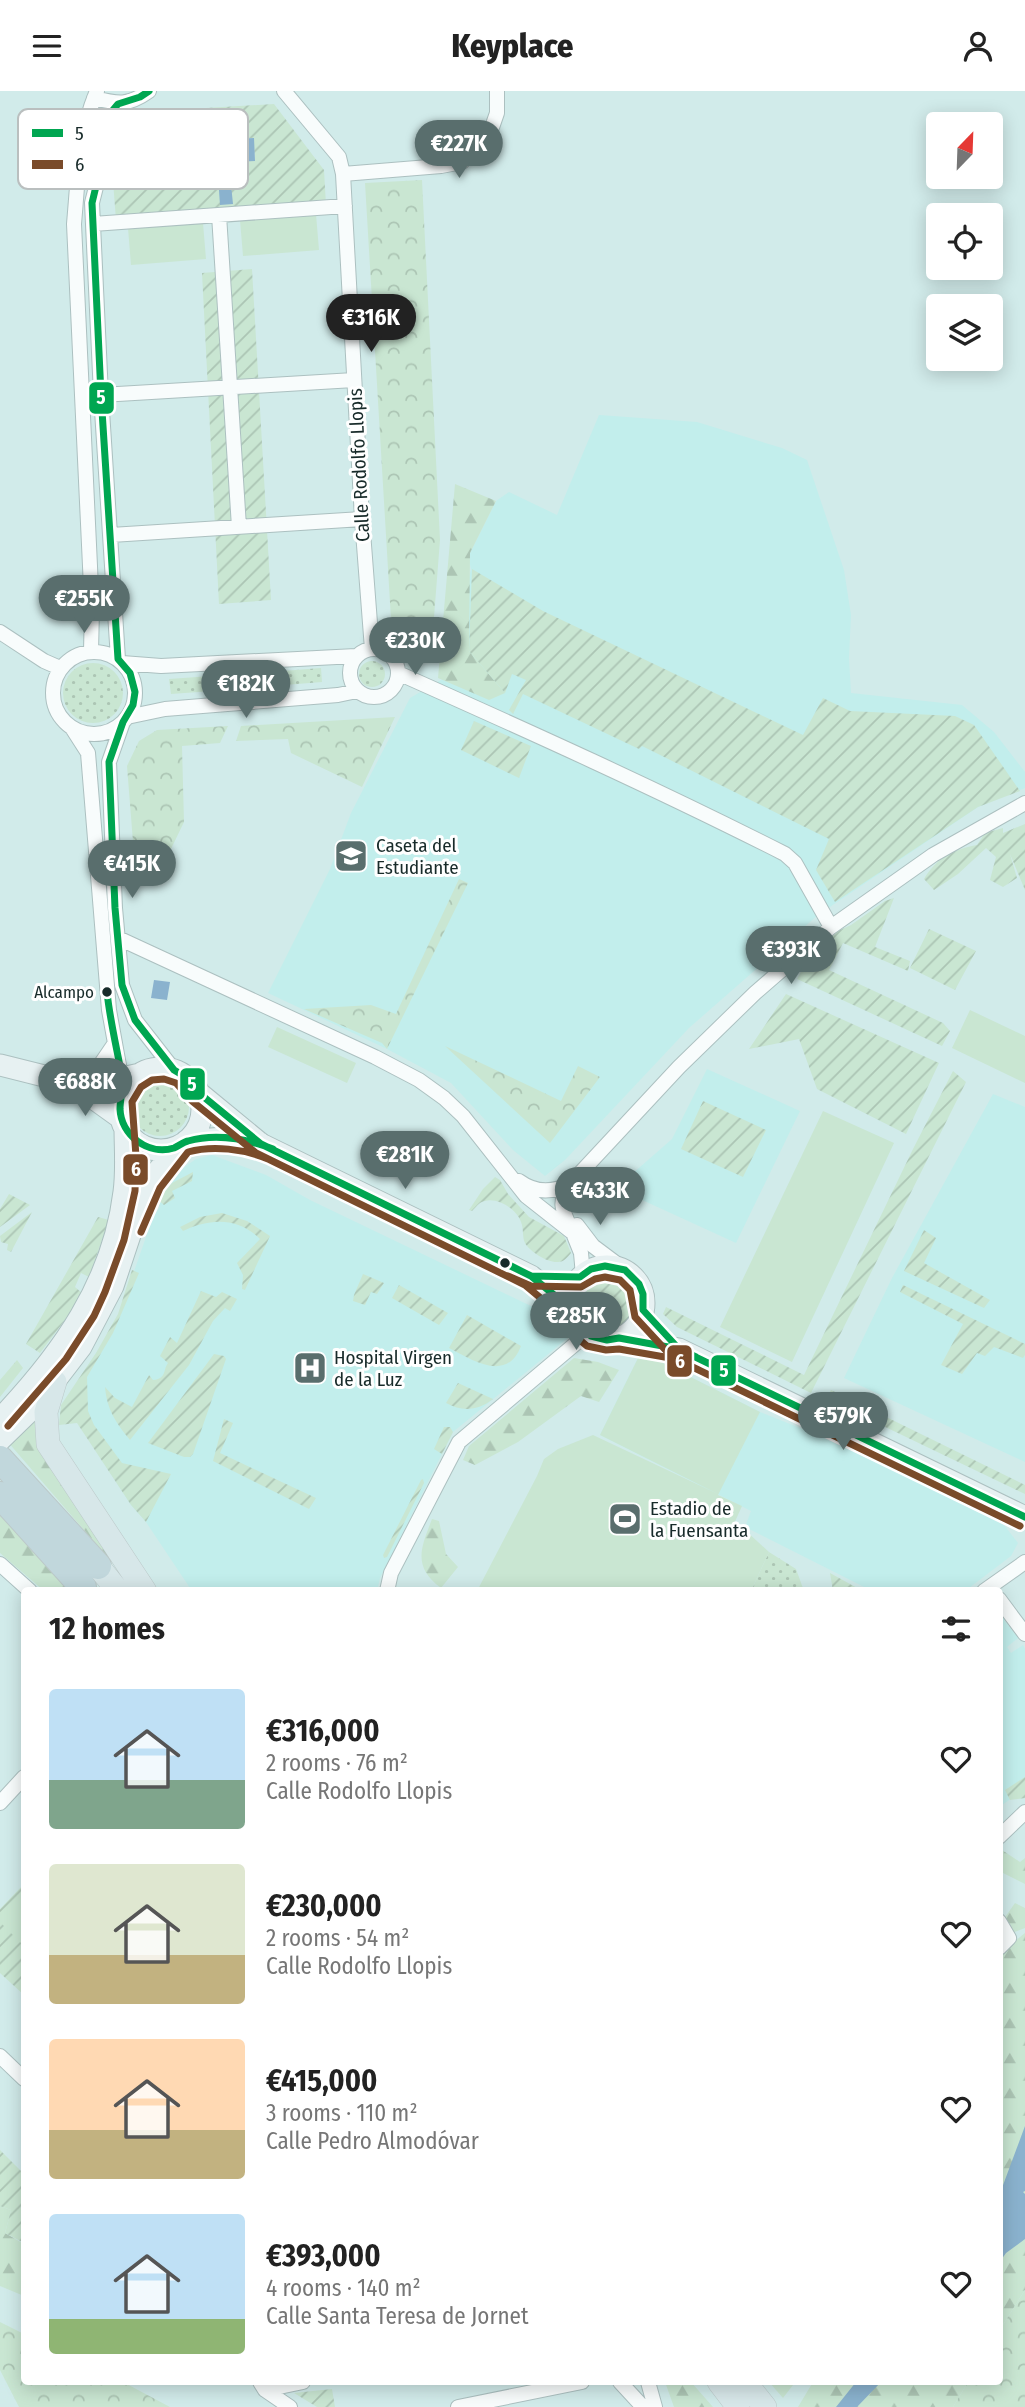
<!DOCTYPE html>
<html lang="en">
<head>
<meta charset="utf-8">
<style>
  body { margin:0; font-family:"Fira Sans Condensed",sans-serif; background:#f2f2f2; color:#222; height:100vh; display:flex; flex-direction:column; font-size:26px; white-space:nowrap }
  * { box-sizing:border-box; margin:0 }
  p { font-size:23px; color:#767676 }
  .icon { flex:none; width:38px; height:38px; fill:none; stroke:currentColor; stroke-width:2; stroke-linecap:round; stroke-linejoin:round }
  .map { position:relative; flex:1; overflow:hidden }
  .panel { position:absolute; left:21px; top:1496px; width:982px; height:798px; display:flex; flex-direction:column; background:#fff; border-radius:7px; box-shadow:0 4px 18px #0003 }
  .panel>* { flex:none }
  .needle { width:46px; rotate:23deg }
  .buttons { position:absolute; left:926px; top:21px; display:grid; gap:14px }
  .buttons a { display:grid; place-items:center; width:77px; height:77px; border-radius:7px; background:#fff; box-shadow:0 4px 18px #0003; font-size:35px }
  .price { position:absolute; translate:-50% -60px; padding:0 16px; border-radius:24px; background:#596e6d; color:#fff; font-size:23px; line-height:46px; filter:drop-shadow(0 2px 4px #0008) }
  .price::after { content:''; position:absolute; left:50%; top:42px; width:21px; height:16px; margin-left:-10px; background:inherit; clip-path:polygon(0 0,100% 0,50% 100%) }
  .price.active { background:#222; color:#fff }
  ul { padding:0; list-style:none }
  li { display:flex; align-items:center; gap:21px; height:175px; padding:0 28px }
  li span { display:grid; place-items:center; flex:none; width:196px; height:140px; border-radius:7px; color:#555 }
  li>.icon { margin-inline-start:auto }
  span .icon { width:84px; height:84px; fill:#fffc; stroke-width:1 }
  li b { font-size:30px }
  h2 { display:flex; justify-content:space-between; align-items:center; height:84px; padding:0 28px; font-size:30px }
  header { display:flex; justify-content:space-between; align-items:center; height:91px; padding:0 28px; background:#fff; font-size:32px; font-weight:800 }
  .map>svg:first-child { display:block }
  .built { fill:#c2eeec }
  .grass { fill:url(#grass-dots) }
  .forest { fill:url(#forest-firs) }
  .park { fill:url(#park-crowns) }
  .garden { fill:url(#garden-furrows); fill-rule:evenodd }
  .pitch { fill:#c9e6d2 }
  .water { fill:#8ab2ce }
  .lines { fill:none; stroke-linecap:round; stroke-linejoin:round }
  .street-casing { stroke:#acc0c0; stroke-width:16 }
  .secondary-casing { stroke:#acc0c0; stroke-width:23 }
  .primary-casing { stroke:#bcc9c9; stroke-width:24 }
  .highway-casing { stroke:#bcc9c9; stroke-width:28 }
  .street { stroke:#f8fcfc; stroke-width:14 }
  .secondary { stroke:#e7f1f2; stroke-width:21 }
  .primary { stroke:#d7e7e9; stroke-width:23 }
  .highway { stroke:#c1d7dc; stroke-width:26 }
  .bus-1-casing { stroke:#fff; stroke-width:12 }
  .bus-2-casing { stroke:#fff; stroke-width:12 }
  .bus-1 { stroke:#00a651; stroke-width:7 }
  .bus-2 { stroke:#7a4b2a; stroke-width:7 }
  .bus-dot { fill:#182b2a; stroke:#fff; stroke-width:2.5 }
  .labels { text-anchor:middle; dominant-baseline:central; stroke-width:6; stroke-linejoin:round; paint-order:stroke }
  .bus-label { font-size:17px; fill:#182b2a; stroke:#fff; text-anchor:end }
  .street-label { font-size:19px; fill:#182b2a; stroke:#fff }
  .poi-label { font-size:19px; fill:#182b2a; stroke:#fff; text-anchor:start }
  .key { fill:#fff; stroke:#babfbf; stroke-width:2 }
  .key-label { font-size:19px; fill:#182b2a }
  .line-badge { stroke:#fff; stroke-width:2.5 }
  .badge-label { font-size:19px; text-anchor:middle; font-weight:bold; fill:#fff }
</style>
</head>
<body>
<header><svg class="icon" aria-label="menu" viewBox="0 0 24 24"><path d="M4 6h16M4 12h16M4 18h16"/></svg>Keyplace<svg class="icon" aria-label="person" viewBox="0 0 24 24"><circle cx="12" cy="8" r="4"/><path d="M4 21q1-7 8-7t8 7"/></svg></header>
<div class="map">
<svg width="1025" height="2316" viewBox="0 0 1025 2316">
  <defs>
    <pattern id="grass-dots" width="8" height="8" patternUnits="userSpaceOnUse" patternTransform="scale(1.75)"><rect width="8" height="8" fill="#c9e6d2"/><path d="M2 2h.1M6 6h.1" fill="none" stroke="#acc5b4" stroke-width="1.8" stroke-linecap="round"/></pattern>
    <pattern id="forest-firs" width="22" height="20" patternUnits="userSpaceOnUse" patternTransform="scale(1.75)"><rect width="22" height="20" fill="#c9e6d2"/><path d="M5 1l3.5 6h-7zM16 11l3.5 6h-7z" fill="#acc5b4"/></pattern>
    <pattern id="park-crowns" width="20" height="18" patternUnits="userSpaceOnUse" patternTransform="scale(1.75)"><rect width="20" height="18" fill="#c9e6d2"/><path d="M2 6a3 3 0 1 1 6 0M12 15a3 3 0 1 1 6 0" fill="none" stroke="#acc5b4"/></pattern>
    <pattern id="garden-furrows" width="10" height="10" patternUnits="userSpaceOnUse" patternTransform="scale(1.75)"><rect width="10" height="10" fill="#c9e6d2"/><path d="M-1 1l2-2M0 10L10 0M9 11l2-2" fill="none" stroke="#acc5b4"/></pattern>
  </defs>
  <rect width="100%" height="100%" fill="#d1ebea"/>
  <path class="built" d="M599,324L697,331L782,357L807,369L844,479L851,524L849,567L851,602L962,614L994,641L1025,681V697L978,716L818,824L689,937L565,1069L545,1085L513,1059L451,992L387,958L268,902L330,778L351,722L410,607L446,586L471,478L467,462H470L496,410L509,401L557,424Z
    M707,978L800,1020L736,1152L616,1097L672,1048Z
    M993,1003L1025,1016V1371L844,1287L892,1187Z
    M212,1064L266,1084L310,1109L535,1217L569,1246L453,1341L380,1487L377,1500H192L146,1431L131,1414L93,1355L82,1283L116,1232L153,1126L160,1116L155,1112L161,1101L183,1077L196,1068Z
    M641,1261L760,1321L815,1343L890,1377L1004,1434L1018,1452L1011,1465L965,1500H872L745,1436L751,1420L600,1344Z
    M999,1522L1018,1547L1007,1556L1011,1562L1023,1554L1025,1558V1707H1012L999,1716Z"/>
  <path class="grass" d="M359 583a13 13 0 1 1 26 0a13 13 0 1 1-26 0Z
    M63 602a30 30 0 1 1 60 0a30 30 0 1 1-60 0Z
    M321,577L322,591L247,597L246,583Z
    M225,584L226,599L171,603L169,588Z
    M131 1016a29 29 0 1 1 58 0a29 29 0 1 1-58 0Z
    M769,1461L796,1478L804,1500H751Z"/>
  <path class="forest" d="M455,393L496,410L470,462L469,560L505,602L489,609L438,587Z
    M574,1267L598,1271L619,1279L599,1311L581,1305L518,1351L475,1374L463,1369L469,1355Z
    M17,1269L23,1277L0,1306V1289Z
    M39,1319L135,1498L7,1350Z
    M0,1412L70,1500H44L0,1462Z
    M432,1428L439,1430L446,1463L458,1476L441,1497C412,1475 421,1457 432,1428Z
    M1002,1759L1020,1771L1025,1767V1793L999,1780V1762Z
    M1015,1812L1025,1817V1837L1009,1843L1003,1829Z
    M1025,1842V2199L999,2240V1863Z
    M0,2115L11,2119L5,2142L24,2153V2205L0,2195Z
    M665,2291H691L713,2316H674Z
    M769,2291H791L793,2294L783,2307Z
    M813,2291H968L953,2316H798Z"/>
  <path class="park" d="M422,89L440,449L432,552L415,576L406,552L392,545L365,92Z
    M395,626L362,696L291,662L288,648L236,650L241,635Z
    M228,635L220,652L182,655L184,731L157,787L136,789L127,675L139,650L157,639Z
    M459,788L468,792L387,958L382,952L304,918L371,914L396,923Z
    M445,955L561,1010L578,975L600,986L550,1052Z
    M1025,2199V2316H953L968,2291H999V2240Z
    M0,2231L24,2243V2291H123L170,2316H19L0,2279Z"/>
  <path class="garden" d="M274,13L324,79L326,114L116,129L113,90L155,20ZM253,47L255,69L192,73L191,50Z
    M252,178L271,509L219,513L202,182Z
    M472,478L543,520L803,644L823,607L850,620L955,625L974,634L1020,700L978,716L835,811L816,779L829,748L642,655L639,658L523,603L513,623L509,619L526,589L512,583L505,602L469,560Z
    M474,630L531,655L519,687L461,659Z
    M1025,733V799L1010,763L1017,787L1003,796L990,789L996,766L986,757L958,783L934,799L924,788C936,767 955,758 977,754L985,742L1003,737V742Z
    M894,807L875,856L910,870L908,880L843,852L829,879L943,932L950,940L942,955L797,888L807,870L827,845L851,834L885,810Z
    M929,838L976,860L955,899L910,877Z
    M786,903L939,972L906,1043L817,998L799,948L749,958Z
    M953,980L966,991L811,1302L677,1236L663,1223L666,1216L804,1284L913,1058Z
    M703,1010L766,1039L743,1086L681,1058Z
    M193,1081L192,1090L172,1100L175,1107L164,1114L157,1108L172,1092Z
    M495,1086L500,1089L508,1103L529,1126L564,1145L571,1162C568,1166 564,1171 558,1171C548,1172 530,1161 525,1152C522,1146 524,1138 521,1131C516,1117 494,1103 480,1112C477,1114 475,1117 472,1120L469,1119L483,1098Z
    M9,1103L30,1114L0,1136V1118Z
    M32,1121L11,1161L7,1159L8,1153L1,1151L0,1145Z
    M222,1122L247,1130L270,1145L245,1199L242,1198L243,1184L237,1172L260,1148C238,1126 210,1127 183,1140L180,1136L200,1126Z
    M98,1126L109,1129L89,1186L81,1182L75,1196L82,1202L68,1225L40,1262L26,1253Z
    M924,1139L936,1147L924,1172L990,1209L984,1217L904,1180Z
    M132,1179L139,1182L113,1242L87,1286L88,1320L94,1334L122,1372L171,1383L146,1431L131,1414L77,1332L59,1334L61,1314L96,1262L118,1223Z
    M363,1183L384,1192L377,1203L371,1201L365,1214L353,1210L354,1204Z
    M583 1213a25 25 0 1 1 50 0a25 25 0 1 1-50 0Z
    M399,1194L448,1222L439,1234L392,1207Z
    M903,1194L1025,1253V1264L1023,1267L994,1256L985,1265L977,1262L962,1283L941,1274L963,1233L900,1201Z
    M201,1200L216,1206L222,1201L237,1208L230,1220L225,1217L213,1230L189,1274L130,1349C116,1332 107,1319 105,1296L115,1307L132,1316L149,1284L153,1289C167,1288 163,1278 168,1272L160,1265L170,1246L177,1252Z
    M467,1224L521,1255C507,1292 472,1269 449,1257Z
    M214,1263L224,1265L226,1268L193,1363L190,1366H184L148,1352Z
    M458,1292L493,1308C478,1320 462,1321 446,1312Z
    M831,1299L1025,1394V1403L827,1308Z
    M224,1328L233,1332L220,1362L316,1407L309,1418L213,1370Z
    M444,1336H450L453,1341L442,1363L434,1358Z
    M423,1388L424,1392L387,1466L384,1467L383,1464L421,1389Z
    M830,1482L859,1498L858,1500H833Z
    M1025,1686V1707L1010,1709L1005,1699Z
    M24,1793V1904L0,1882V1818Z
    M0,2059L24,2083V2152L5,2142L11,2119L0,2115Z
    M332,2298L335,2316H317L294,2302Z"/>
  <path class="pitch" d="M316,123L319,159L243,165L240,129Z
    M203,132L206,168L131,174L128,137Z
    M970,919L1025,945V992L952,957Z
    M277,936L356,972L347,992L268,956Z
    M823,1020L894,1052L792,1271L720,1236Z
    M641,1261L760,1321L718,1404L742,1415L733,1435L745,1439L769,1461L751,1500H477L537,1385L544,1368L558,1358L593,1344L718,1403L600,1344Z
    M24,1798V1855L0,1831V1824Z"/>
  <path class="water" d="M254,47L255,70L192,73L191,50Z
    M230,84L233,113L220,114L218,85Z
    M154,889L170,891L167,909L151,907Z
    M1025,2035V2100L1023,2101L1025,2103V2148L1006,2162L999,2172V2105Z
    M856,2291H881L857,2316H836Z"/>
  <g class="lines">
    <defs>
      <path id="street" d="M284,0L339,66L343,83L362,428L372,558
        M94,7C118,13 128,15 149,0
        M118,13C92,40 101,53 98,85C97,94 94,103 92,112L101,304L118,568
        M343,83L441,75L462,71L490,42L497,22V0
        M219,124L239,436
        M93,133L345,115
        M101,304L354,289
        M111,444L362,428
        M0,541L44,570L60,577
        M350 582a24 24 0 1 1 48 0a24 24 0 1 1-48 0Z
        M91,560L92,518L74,133C78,88 79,41 97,0
        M53 602a41 41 0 1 1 82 0a41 41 0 1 1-82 0Z
        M122,572L161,575L356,565
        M398,582C528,640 657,698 785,763L795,772L831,836
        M127,626L165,618L338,604L357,600
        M123,631L109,671L115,817L122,894L135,929L174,979
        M72,637L88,662L109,919L124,1002
        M118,847L375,966L419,989L444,1007L463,1025L526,1105L573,1142L581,1162L583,1184
        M81,988L98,977L115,952
        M519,1090C535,1102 552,1102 570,1093
        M577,1134L593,1155L625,1179
        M573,1142C564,1122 556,1113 570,1093L679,976L755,902L831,836L933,764L1025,712
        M0,1473L30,1500
        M387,1500L391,1482L459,1351L587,1243
        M984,1500L1025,1471
        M999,1508L1025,1543
        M0,1712L24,1686
        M999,1746L1025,1721
        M999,1830L1009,1847L999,1857
        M0,1965L24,1988
        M260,2291L265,2299L290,2316
        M620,2291L643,2316
        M648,2291L655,2316
        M265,2299L303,2291
        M458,2316L582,2291"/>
      <path id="secondary" d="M0,974L72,992L122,1028
        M120 1018a41 41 0 1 1 82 0a41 41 0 1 1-82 0Z
        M72,992L122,987L140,983
        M199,1002L261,1053L531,1185L570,1217
        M186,1050L224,1047L260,1052
        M570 1212a37 37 0 1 1 74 0a37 37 0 1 1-74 0Z
        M619,1247L679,1258L1025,1426
        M0,1328C61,1264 113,1192 124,1101C127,1079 125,1058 125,1036
        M0,1349L38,1312L81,1256L113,1195L144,1102L156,1082L179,1055"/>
      <path id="primary" d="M55,1291L46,1321L48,1353L145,1500
        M98,1475L118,1500
        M719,2291L738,2316
        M745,2291L765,2316"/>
      <path id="highway" d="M0,1368L98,1475
        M0,1404L83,1496"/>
    </defs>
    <use href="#street" class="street-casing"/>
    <use href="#secondary" class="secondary-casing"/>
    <use href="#primary" class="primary-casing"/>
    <use href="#highway" class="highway-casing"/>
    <use href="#street" class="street"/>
    <use href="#secondary" class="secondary"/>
    <use href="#primary" class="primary"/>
    <use href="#highway" class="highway"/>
    <defs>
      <path id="bus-1" d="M149,0L140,6L118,13L103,31L98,42V87L92,112L101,304L118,568L130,582L135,601L133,614L123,631L109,671L115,817L122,894L135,929L174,979L189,988L199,1002L261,1053L531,1185L570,1217L577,1233L591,1245L607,1249L619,1247L679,1258L1025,1426
        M107,901C110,930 117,958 122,986C124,997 120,1007 120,1018C121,1044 148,1065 174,1057C179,1055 183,1051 188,1050C216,1042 247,1048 273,1058
        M511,1175L531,1185L580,1186L591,1178L605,1175L625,1179L639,1193L643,1203V1219L679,1258L696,1266"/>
      <path id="bus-2" d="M141,1141L160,1097L188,1061C213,1054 244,1058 268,1068
        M508,1185L531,1195L581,1196L595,1188L605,1186L620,1189L630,1199L635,1226L672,1266L690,1275
        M8,1335L66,1268L94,1225L105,1201L124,1149L135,1100L136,1065L132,1011L141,996L152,989L164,988L176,992L192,1010L256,1062L525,1194L561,1224L569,1240L587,1255L606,1259L619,1258L676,1268L1020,1435"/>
    </defs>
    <use href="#bus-1" class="bus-1-casing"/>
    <use href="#bus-2" class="bus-2-casing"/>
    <use href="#bus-1" class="bus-1"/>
    <use href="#bus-2" class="bus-2"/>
  </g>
  <defs>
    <symbol id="university-square" viewBox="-11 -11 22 22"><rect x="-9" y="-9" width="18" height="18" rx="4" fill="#596e6d" stroke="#fff"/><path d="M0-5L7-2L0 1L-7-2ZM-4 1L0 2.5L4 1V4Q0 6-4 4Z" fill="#fff"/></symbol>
    <symbol id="hospital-square" viewBox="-11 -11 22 22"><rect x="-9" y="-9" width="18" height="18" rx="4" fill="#596e6d" stroke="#fff"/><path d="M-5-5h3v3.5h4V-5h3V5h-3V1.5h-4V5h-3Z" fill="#fff"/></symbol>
    <symbol id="stadium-square" viewBox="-11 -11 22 22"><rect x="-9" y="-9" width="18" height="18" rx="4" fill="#596e6d" stroke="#fff"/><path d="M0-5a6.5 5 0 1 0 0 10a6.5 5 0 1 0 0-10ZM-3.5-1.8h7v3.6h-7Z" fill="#fff"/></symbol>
  </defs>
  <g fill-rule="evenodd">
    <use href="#university-square" x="332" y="746" width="38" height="38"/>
    <use href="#hospital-square" x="291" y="1258" width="38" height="38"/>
    <use href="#stadium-square" x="606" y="1409" width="38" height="38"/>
  </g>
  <g class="bus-dot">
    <circle cx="107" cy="901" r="6"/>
    <circle cx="505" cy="1172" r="6"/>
  </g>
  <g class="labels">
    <g class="bus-label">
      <text x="94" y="901">Alcampo</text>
    </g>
    <g class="street-label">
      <text transform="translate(359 374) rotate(-93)">Calle Rodolfo Llopis</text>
    </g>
    <g class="poi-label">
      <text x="376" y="754">Caseta del<tspan x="376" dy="22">Estudiante</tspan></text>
      <text x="334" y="1266">Hospital Virgen<tspan x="334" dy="22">de la Luz</tspan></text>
      <text x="650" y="1417">Estadio de<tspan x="650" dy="22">la Fuensanta</tspan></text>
    </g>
  </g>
  <rect x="18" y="18" width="230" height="80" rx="10" class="key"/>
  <rect x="32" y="38" width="31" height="8" fill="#00a651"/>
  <rect x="32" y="69" width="31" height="9" fill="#7a4b2a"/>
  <g class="key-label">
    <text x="75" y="49">5</text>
    <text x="75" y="80">6</text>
  </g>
  <g class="line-badge">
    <rect x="88" y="290" width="27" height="34" rx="7" fill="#00a651"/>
    <rect x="179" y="976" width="27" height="34" rx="7" fill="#00a651"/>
    <rect x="122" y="1062" width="27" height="33" rx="7" fill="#7a4b2a"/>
    <rect x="666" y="1253" width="27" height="34" rx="7" fill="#7a4b2a"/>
    <rect x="710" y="1263" width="27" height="33" rx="7" fill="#00a651"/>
  </g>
  <g class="badge-label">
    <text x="101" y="313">5</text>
    <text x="192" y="1000">5</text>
    <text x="136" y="1085">6</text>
    <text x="680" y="1277">6</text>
    <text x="724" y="1286">5</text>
  </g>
</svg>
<div class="buttons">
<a><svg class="needle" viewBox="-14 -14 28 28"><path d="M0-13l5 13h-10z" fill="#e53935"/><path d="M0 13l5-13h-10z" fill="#767676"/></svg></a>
<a><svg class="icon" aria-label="locate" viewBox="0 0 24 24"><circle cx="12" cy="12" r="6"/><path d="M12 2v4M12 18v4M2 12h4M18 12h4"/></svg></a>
<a><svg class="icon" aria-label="layers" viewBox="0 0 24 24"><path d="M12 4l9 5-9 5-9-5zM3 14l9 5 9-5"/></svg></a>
</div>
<b class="price" style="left:459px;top:89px">€227K</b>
<b class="price active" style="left:371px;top:263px">€316K</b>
<b class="price" style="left:84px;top:544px">€255K</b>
<b class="price" style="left:415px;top:586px">€230K</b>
<b class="price" style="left:246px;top:629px">€182K</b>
<b class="price" style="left:132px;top:809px">€415K</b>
<b class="price" style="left:791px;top:895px">€393K</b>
<b class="price" style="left:85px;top:1027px">€688K</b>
<b class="price" style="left:405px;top:1100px">€281K</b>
<b class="price" style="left:600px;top:1136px">€433K</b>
<b class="price" style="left:576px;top:1261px">€285K</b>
<b class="price" style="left:843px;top:1361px">€579K</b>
<section class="panel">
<h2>12 homes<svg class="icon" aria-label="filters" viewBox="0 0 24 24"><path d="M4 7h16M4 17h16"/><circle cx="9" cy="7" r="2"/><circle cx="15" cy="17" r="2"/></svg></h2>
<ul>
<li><span style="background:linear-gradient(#bfe0f5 65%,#7fa58c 0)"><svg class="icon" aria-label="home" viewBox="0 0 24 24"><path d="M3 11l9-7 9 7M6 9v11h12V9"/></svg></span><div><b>€316,000</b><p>2 rooms · 76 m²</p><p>Calle Rodolfo Llopis</p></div><svg class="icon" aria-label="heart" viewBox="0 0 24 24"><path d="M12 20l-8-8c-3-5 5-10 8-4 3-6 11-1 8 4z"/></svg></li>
<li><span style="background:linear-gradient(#dfe7d0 65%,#c2b280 0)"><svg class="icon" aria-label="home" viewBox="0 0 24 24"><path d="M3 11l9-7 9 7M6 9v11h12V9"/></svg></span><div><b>€230,000</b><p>2 rooms · 54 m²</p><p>Calle Rodolfo Llopis</p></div><svg class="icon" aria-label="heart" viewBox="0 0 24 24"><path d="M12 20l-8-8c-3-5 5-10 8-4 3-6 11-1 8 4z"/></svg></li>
<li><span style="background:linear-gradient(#ffd9b3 65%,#c2b280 0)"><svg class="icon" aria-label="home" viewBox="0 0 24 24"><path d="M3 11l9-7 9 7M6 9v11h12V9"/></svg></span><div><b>€415,000</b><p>3 rooms · 110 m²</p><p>Calle Pedro Almodóvar</p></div><svg class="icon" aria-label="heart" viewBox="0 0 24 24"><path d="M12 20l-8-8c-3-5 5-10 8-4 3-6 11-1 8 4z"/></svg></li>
<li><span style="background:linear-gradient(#bfe0f5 75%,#8fb573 0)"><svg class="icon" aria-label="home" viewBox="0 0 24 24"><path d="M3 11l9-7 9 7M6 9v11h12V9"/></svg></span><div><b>€393,000</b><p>4 rooms · 140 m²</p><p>Calle Santa Teresa de Jornet</p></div><svg class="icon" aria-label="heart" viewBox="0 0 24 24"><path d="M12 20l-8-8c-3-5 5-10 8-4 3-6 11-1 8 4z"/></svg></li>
</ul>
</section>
</div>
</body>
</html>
